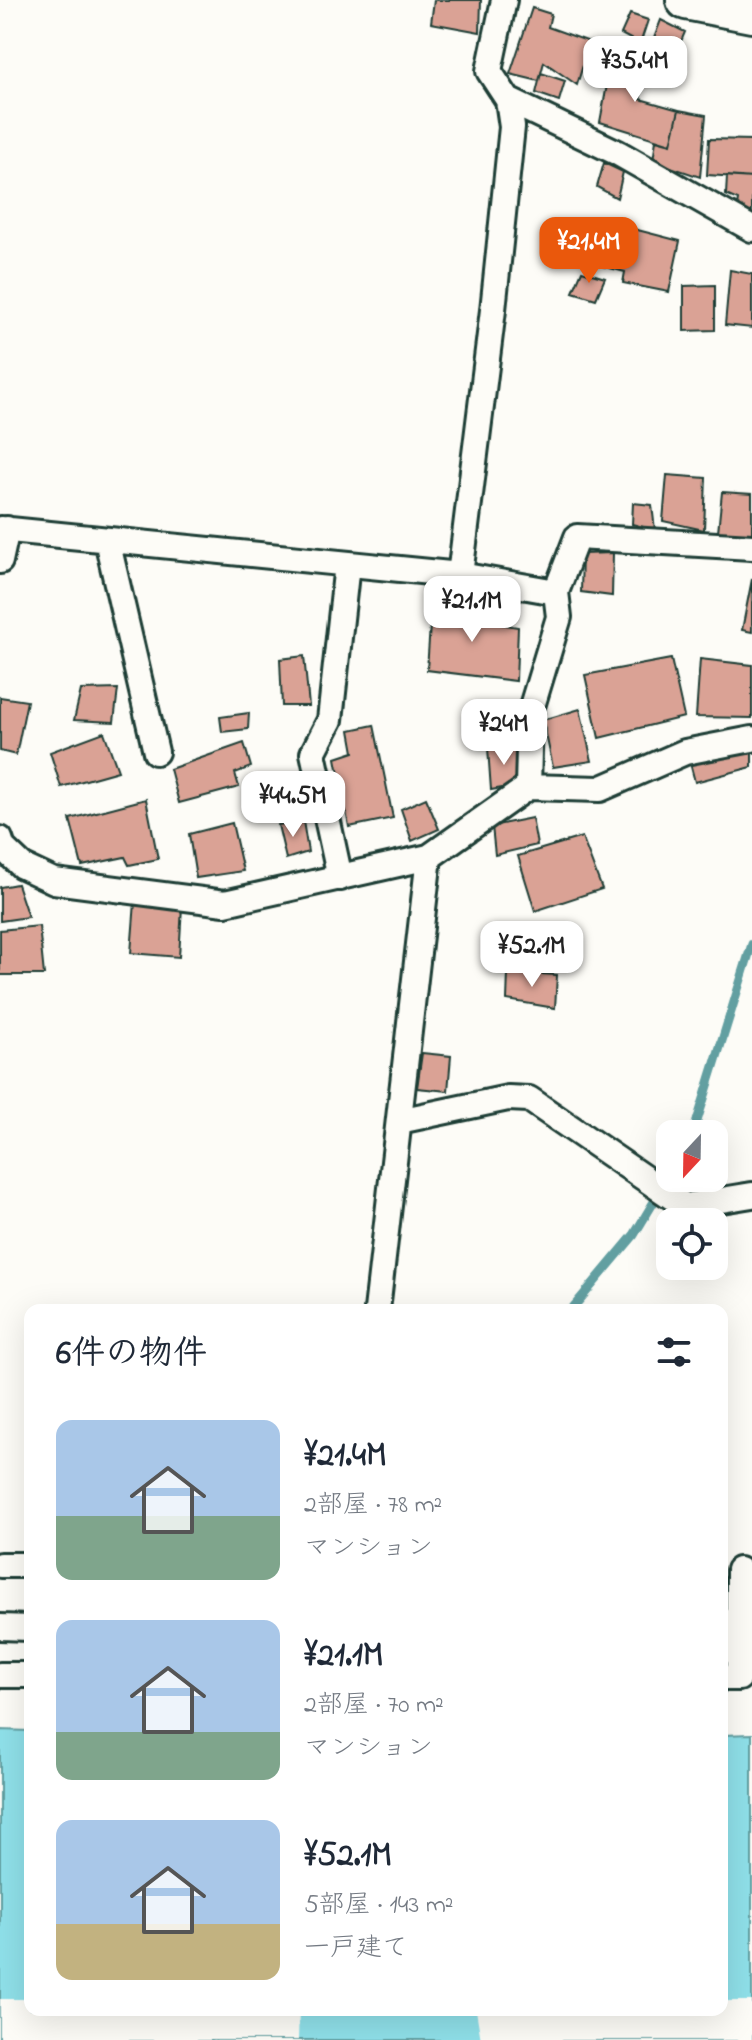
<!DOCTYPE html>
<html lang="ja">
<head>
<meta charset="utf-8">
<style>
  body { margin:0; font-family:"Indie Flower","Klee One",sans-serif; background:#f6f6f7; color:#1f2937; height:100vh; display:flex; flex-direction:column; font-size:30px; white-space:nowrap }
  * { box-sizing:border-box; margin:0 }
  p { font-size:26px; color:#747a83 }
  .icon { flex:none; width:44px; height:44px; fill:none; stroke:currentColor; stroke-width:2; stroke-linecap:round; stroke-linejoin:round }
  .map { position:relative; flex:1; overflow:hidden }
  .side { position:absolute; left:24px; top:1304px; width:704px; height:712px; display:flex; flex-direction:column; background:#fff; border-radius:16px; box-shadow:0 8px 32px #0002 }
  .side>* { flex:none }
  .needle { width:52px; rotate:202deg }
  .controls { position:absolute; left:656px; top:1120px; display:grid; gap:16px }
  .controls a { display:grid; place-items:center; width:72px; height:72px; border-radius:16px; background:#fff; box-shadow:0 8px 32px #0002; font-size:40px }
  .price { position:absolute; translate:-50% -68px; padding:0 18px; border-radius:16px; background:#fff; color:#222; font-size:26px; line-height:52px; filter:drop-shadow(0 2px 4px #0008) }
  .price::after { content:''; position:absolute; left:50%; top:48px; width:24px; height:18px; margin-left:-12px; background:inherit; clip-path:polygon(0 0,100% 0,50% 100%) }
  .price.selected { background:#ea580c; color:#fff }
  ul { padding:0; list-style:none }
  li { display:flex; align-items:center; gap:24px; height:200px; padding:0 32px }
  li span { display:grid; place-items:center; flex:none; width:224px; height:160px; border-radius:16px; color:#555 }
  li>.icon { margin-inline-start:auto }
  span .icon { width:96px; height:96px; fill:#fffc; stroke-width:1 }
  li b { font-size:34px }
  h2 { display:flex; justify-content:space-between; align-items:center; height:96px; padding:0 32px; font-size:34px }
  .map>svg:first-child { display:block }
  .water { fill:#8fe0e9; stroke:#629fa1; stroke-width:2 }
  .pier { fill:#fdfcf7 }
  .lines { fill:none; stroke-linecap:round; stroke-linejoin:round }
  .stream { stroke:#629fa1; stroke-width:9 }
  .building { fill:#daa295; stroke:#1f3d34; stroke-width:2 }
  .street-casing { stroke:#1f3d34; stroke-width:30 }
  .primary-casing { stroke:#1f3d34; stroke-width:44 }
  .street { stroke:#fdfcf7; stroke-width:24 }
  .primary { stroke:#fdfcf7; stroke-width:38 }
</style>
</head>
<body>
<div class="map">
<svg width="752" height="2040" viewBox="0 0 752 2040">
  <rect width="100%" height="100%" fill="#fdfcf7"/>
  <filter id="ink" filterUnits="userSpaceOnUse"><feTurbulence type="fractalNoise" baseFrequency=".0125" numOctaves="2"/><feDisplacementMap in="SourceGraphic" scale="16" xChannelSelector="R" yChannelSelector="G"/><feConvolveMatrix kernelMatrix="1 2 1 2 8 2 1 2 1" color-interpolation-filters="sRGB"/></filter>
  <g filter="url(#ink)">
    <path class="water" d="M0,1730L30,1731V2010H722V1735L752,1734V2040H0Z"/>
    <path class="pier" d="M0,1999H30V2010H299L298,2040H0Z
      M722,2001H752V2040H481L476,2010H722Z"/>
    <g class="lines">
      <path class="stream" d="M693,1134L752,944
        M571,1310L634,1235L670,1175"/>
    </g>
    <path class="building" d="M434,0H481L480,32L431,23Z
      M532,8L551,14L548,27L590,42L577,85L544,62L539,81L510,74Z
      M630,14L648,20L640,44L621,34Z
      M661,20L685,32L671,65L646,59Z
      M612,58L648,67L640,99L679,110L671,144L600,122Z
      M541,73L565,81L559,101L536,93Z
      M679,110L706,115L700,177L653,161L656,140L671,144Z
      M709,139L752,140V178L707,175Z
      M604,163L623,172L617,198L597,187Z
      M727,176L752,178V216L736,212L738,200L726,195Z
      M595,219L680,241L669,292L623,283L625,272L587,262Z
      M730,270L752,274V328L725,325Z
      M582,271L605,278L596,299L573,292Z
      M715,285V330L684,331V286Z
      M667,475L706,478L704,530L663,521Z
      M722,492L752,494V535L718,532Z
      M633,503L652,505L655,530L632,524Z
      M613,553L612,596L581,592L582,554Z
      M752,579V632L742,630Z
      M492,606L500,624L518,627L516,681L427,670L431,610Z
      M304,656L309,706H282L280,659Z
      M671,659L684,717L599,738L585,675Z
      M700,659L752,665V718L696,717Z
      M118,689L114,722L74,720L81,690Z
      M0,697L27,701L16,755L0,751Z
      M580,709L592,761L553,767L543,720Z
      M249,713L248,729L222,732L220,717Z
      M374,725L393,818L349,827L336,758L354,752L350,730Z
      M104,732L118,771L61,787L50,752Z
      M244,743L251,767L235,773L239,787L179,803L170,769Z
      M519,746V785L491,790L488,748Z
      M752,746V767L695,782L689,759Z
      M426,798L439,829L412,841L401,809Z
      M146,799L158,859L129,865L125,857L82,866L70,819Z
      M532,818L537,845L495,855L492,826Z
      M303,821L308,852L286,859L278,825Z
      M232,823L243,871L196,878L189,834Z
      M582,837L602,889L535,911L518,856Z
      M17,884L28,917L0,921V887Z
      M135,902L182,907L179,957L131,953Z
      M39,926L44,975H0V930Z
      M508,972L557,975L555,1008L507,1000Z
      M422,1053L451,1056L448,1091L417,1088Z"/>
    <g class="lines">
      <defs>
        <path id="street" d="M508,100L618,153L752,229
          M0,529L460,575L556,592L559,617L530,713L528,787
          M107,540L156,752
          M0,561L7,529
          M460,575L493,310L512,127L508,100L489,71L504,0
          M556,592L577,537L752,547
          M0,839L3,848L22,866L54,881L225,903L429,857L528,787L600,789L685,752L752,739
          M340,878L313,753L330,720L347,564
          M399,1121L508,1098L529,1099L685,1206L752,1195
          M377,1310L429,857
          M0,1565H30
          M0,1627L30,1628
          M0,1675H30
          M722,1678H739V1570"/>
        <path id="primary" d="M686,0L752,13"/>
      </defs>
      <use href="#street" class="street-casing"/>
      <use href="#primary" class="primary-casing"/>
      <use href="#street" class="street"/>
      <use href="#primary" class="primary"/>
    </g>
  </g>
</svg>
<div class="controls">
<a><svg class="needle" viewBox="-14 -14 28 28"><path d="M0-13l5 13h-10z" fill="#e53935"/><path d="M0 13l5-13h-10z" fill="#747a83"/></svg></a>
<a><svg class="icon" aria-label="locate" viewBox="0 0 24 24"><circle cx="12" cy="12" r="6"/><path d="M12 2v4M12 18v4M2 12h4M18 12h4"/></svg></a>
</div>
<b class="price" style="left:635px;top:104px">¥35.4M</b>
<b class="price selected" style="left:589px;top:285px">¥21.4M</b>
<b class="price" style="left:472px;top:644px">¥21.1M</b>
<b class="price" style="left:504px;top:767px">¥24M</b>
<b class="price" style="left:293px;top:839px">¥44.5M</b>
<b class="price" style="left:532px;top:989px">¥52.1M</b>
<section class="side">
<h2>6件の物件<svg class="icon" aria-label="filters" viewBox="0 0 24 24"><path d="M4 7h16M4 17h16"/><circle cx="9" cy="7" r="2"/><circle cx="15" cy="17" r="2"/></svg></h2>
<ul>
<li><span style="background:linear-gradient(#a9c7e8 60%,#7fa58c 0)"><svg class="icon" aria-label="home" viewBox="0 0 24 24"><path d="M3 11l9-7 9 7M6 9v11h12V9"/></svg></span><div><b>¥21.4M</b><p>2部屋 · 78 m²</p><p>マンション</p></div></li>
<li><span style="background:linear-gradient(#a9c7e8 70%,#7fa58c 0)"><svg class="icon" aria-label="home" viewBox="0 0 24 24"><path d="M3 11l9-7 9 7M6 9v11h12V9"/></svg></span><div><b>¥21.1M</b><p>2部屋 · 70 m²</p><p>マンション</p></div></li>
<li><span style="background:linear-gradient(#a9c7e8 65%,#c2b280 0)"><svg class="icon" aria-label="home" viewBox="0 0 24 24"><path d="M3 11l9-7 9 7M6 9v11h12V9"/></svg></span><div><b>¥52.1M</b><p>5部屋 · 143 m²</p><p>一戸建て</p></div></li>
</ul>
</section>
</div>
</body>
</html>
